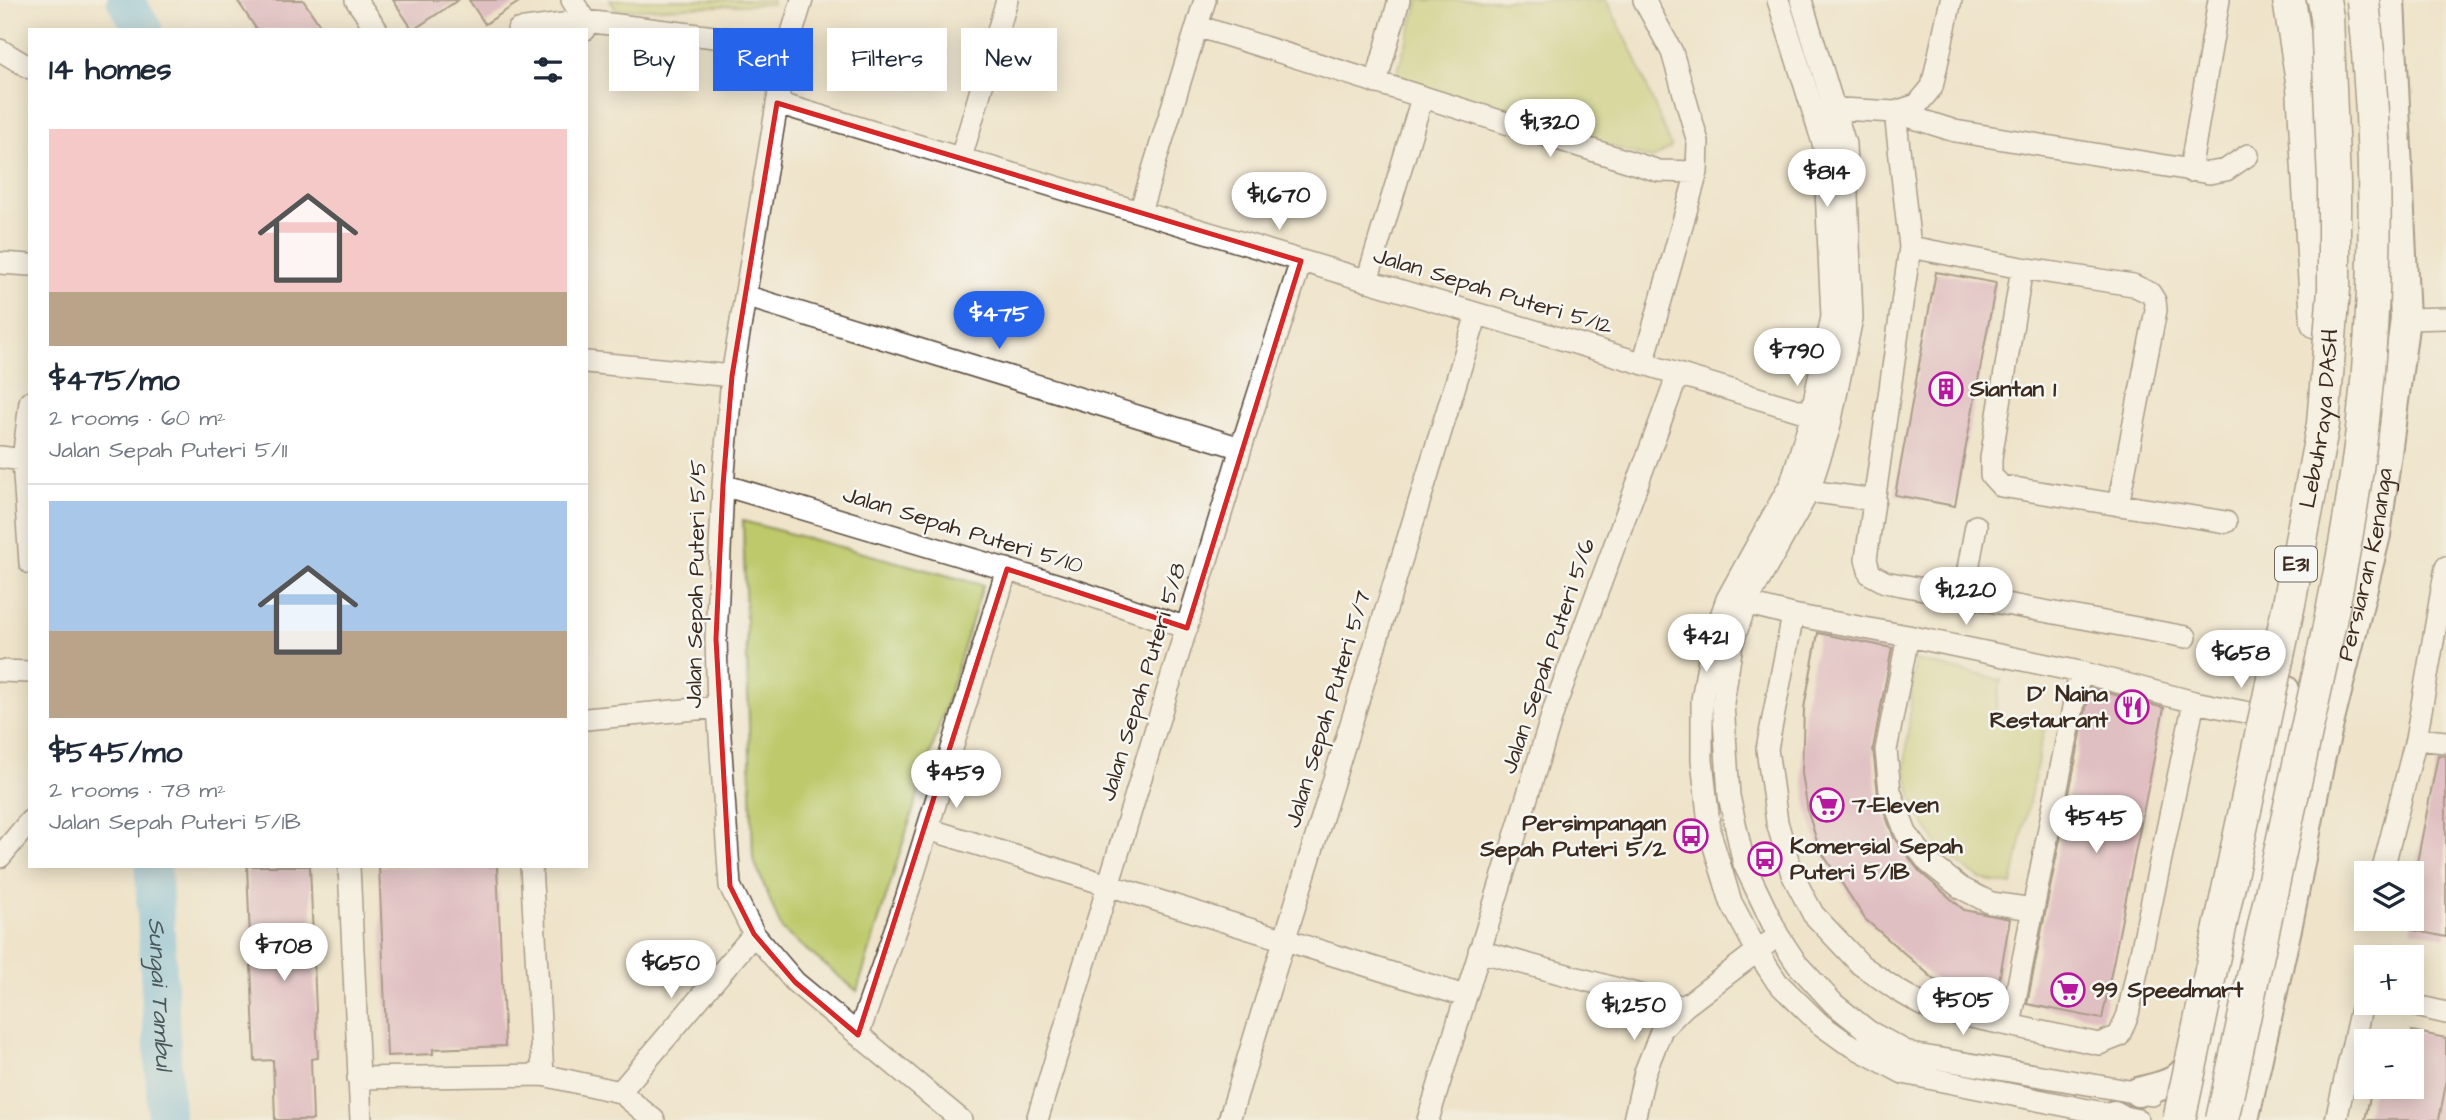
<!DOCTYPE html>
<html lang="en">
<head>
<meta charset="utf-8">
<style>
  body { margin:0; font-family:"Architects Daughter",sans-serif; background:#f6f6f7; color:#1f2937; height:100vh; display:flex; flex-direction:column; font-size:26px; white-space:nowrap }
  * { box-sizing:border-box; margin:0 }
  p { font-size:23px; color:#747a83 }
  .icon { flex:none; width:38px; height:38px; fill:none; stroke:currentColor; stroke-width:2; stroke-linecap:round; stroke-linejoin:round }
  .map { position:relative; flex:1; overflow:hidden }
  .drawer { position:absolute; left:28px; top:28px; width:560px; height:840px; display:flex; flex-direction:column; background:#fff; border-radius:0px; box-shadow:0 4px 18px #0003 }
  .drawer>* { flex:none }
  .hud { position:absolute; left:609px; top:28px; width:665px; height:63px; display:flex; gap:14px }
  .fabs { position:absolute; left:2354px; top:861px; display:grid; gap:14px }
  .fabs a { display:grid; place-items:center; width:70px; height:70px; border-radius:0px; background:#fff; box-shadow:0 4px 18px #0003; font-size:35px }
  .price { position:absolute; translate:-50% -60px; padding:0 16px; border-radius:24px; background:#fff; color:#222; font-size:23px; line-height:46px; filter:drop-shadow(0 2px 4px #0008) }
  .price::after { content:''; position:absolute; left:50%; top:42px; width:21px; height:16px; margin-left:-10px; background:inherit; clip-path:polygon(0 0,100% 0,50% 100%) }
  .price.current { background:#2563eb; color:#fff }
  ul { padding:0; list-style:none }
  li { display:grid; align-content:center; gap:14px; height:371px; padding:0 21px }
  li+li { border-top:2px solid #e0e1e3 }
  li span { display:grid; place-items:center; height:217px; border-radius:0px; color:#555 }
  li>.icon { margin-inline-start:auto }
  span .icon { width:126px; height:126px; fill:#fffc; stroke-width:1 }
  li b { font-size:30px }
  h2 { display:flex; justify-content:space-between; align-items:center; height:84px; padding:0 21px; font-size:30px }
  .chip { padding:0 24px; border-radius:0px; background:#fff; box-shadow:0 4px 18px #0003; font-size:24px; line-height:63px }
  .chip.current { background:#2563eb; color:#fff }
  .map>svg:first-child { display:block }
  .green { fill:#bdc96a; stroke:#7c7a44; stroke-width:2 }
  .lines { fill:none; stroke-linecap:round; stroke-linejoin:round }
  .river { stroke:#6abbe5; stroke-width:37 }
  .building { fill:#cf93b9 }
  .minor-casing { stroke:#564638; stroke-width:24 }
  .major-casing { stroke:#564638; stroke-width:32 }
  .highway-casing { stroke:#564638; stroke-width:35 }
  .minor { stroke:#fff; stroke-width:21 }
  .major { stroke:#fff; stroke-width:28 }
  .highway { stroke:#fff; stroke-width:32 }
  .highway-bridge-casing { stroke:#564638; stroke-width:35; stroke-linecap:butt }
  .highway-bridge { stroke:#fff; stroke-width:32 }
  .marked { fill:none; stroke:#d62828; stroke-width:5; stroke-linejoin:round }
  .labels { text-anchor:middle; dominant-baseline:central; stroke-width:5; stroke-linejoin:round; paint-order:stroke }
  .shield { fill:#f6f6f2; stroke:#73675e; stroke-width:2 }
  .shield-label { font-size:21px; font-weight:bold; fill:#3b2a1e }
  .street-label { font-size:23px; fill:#3b2a1e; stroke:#f6f6f2 }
  .poi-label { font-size:23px; font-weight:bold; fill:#3b2a1e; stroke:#f6f6f2; text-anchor:start }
  .water-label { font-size:24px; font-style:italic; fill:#49565a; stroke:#f6f6f2 }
</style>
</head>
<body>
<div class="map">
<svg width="2446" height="1120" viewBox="0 0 2446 1120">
  <rect width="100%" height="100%" fill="#f6f6f2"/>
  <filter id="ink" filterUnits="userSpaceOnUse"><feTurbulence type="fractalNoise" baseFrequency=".0143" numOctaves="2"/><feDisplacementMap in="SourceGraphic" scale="14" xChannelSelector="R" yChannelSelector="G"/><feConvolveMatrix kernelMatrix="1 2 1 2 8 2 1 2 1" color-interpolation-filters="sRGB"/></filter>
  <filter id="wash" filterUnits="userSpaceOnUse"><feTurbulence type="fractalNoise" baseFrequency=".00686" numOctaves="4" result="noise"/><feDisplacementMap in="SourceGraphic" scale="28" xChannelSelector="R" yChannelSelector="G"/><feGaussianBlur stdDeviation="1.57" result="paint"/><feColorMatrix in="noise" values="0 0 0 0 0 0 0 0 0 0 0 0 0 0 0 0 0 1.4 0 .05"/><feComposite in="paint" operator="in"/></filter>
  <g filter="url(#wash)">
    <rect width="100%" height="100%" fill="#efe4ca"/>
    <path class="green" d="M610,0H773L772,4L616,10Z
      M1419,0H1606L1634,54L1671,147L1652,159L1395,80Z
      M743,521L983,585L857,991L782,930L753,858Z
      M1915,660L2001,680L1995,715L2045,725L2012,885L1980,879L1941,850L1916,810L1905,767Z"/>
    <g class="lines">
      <g class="river">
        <path d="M125,0L144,30"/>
        <path id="s1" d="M153,866L166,1120"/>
      </g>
    </g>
    <g id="blocks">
      <path class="building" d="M237,0H303L323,30H257Z
        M393,0H458L413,30Z
        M469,0H522L485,24Z
        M1936,272L1996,283L1955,506L1895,495Z
        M1818,633L1892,648L1873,748L1878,795L1894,838L1920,872L1964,910L2010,919L1997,992L1935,980L1865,919L1819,848L1808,812L1802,773L1804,708Z
        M2090,688L2164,708L2102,1019L2027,1004Z
        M2438,755L2446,756V937L2412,930V888Z
        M247,866H310L318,1058L311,1059L313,1120H275L273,1060L255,1061Z
        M379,866H497L505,1046L433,1049V1054L387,1056Z
        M2412,1031L2446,1038V1084L2439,1120H2365L2372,1087H2412Z"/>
    </g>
  </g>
  <g filter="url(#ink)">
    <use href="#blocks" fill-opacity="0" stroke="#564638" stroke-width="2"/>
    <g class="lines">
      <defs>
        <path id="minor" d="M356,0L377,30
          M572,0L585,21L584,30
          M802,0L785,56L732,376L723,485L716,639L718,707L730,886L754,934L795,982L961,1120
          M1778,0L1824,146L1832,317L1809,424L1791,483L1727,599L1712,641L1702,700V760L1710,833L1731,902L1757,951L1777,982L1820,1024L1845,1042L1903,1073L2138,1120
          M1801,0L1845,144L1852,318L1829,429L1809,491L1746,604L1732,644L1723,703L1729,796L1744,864L1778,935L1797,964L1834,1004L1868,1031L1911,1054L2152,1095
          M1197,26L1659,171L1697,172L1698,142L1672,52L1644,0
          M518,30L585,21L787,46
          M0,50L30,68
          M1376,83L1399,0
          M777,103L1824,418
          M1822,108L1895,112L1917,105L1932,87L1951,0
          M961,158L1007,0
          M2190,171L2219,0
          M1140,212L1205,0
          M1910,247L2022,268L2133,285L2150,293L2155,301L2156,310L2118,505
          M0,263L30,265
          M2022,268L1991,458V475L2001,486L2226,522
          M1367,281L1422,98
          M745,296L1241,448
          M2405,319L2446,318
          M586,362L732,376
          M1643,364L1697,172
          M30,402L23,460L30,563
          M0,457L23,460
          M723,485L1062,586L1187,628
          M1809,491L1875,500
          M1963,596L1976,526
          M1736,601L1793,615L1908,636L2080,672L2194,702L2275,718
          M1793,615L1767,749L1777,822L1792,874L1813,914L1861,965L1897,990L1928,1008L2099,1044L2119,1036L2128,1014L2194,702
          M1908,636L1886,750L1890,791L1906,833L1928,862L1961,888L1991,903L2033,909
          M2186,637L1885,582L1870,574L1866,559L1910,247L1895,112L1955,131L2209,173L2226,170L2248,155
          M0,671L30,672
          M586,719L718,707
          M2416,739L2446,742
          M928,829L1465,996
          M0,857L30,821
          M349,866L361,1120
          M531,866L543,1075
          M2382,873L2416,739L2446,567
          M1479,951L1684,1007
          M2404,1003L2446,1013
          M2010,1025L2080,672
          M858,1035L906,899L1007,569
          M358,1078L543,1075L620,1092L654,1120
          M620,1092L754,934
          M1037,1120L1241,448L1301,261
          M1229,1120L1477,314
          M1428,1120L1555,706L1678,374
          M1634,1120L1645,1072L1662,1029L1684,1007L1768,943
          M2336,1120L2363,999L2366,997"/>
        <g id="major">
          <path d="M2138,1092C2167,1084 2178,1085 2195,1057"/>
          <path d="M2114,1115L2123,1120"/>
          <path d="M2199,1120L2235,954L2285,690"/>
          <path id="s2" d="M2244,1120L2288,924L2321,756L2376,535L2405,319L2390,0"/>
        </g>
        <path id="highway" d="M2289,0L2303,87L2317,322"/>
      </defs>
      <use href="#minor" class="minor-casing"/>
      <use href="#major" class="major-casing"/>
      <use href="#highway" class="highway-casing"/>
      <use href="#minor" class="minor"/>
      <use href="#major" class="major"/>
      <use href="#highway" class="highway"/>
      <defs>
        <g id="highway-bridge">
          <path id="s3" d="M2179,1120L2289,604L2323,424L2334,289V183L2327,17L2324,0"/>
          <path d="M2222,1120C2249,995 2276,871 2303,746C2327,638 2351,531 2363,421C2379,281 2378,140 2363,0"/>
        </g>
      </defs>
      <use href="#highway-bridge" class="highway-bridge-casing"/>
      <use href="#highway-bridge" class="highway-bridge"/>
    </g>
  </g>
  <path d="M0 0H2446V1120H0ZM777,103L1301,261L1187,628L1007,569L858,1035L795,982L754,934L730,886L716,639L723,485L732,376Z" fill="#efe4ca" fill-opacity=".55" fill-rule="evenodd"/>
  <path class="marked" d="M777,103L1301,261L1187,628L1007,569L858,1035L795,982L754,934L730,886L716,639L723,485L732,376Z"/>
  <defs>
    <symbol id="building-ring" viewBox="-11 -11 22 22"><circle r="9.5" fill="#f6f6f2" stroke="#b5179e" stroke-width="1.5"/><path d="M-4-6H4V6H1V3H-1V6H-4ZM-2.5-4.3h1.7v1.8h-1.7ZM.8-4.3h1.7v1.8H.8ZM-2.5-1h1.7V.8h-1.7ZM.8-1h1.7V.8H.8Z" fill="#b5179e"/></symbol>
    <symbol id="restaurant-ring" viewBox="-11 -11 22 22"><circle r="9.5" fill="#f6f6f2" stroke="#b5179e" stroke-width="1.5"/><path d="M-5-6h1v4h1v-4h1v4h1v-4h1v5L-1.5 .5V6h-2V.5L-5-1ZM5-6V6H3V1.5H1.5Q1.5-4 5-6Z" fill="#b5179e"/></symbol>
    <symbol id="supermarket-ring" viewBox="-11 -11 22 22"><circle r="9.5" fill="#f6f6f2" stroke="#b5179e" stroke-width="1.5"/><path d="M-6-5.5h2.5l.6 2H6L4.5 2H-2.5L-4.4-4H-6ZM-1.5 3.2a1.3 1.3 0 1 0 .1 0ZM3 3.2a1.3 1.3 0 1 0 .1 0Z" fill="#b5179e"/></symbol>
    <symbol id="bus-ring" viewBox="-11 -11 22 22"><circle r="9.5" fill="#f6f6f2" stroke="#b5179e" stroke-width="1.5"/><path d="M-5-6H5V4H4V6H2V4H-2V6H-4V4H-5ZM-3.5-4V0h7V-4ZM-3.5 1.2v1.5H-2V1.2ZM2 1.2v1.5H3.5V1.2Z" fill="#b5179e"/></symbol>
  </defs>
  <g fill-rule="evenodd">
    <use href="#building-ring" x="1927" y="370" width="38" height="38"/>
    <use href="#restaurant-ring" x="2113" y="688" width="38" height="38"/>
    <use href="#supermarket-ring" x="1808" y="786" width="38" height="38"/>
    <use href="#bus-ring" x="1672" y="817" width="38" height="38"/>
    <use href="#bus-ring" x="1746" y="840" width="38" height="38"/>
    <use href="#supermarket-ring" x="2049" y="971" width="38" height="38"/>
  </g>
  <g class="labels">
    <rect class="shield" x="2275" y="546.5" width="42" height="35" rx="5"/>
    <g class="shield-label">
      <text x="2296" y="564">E31</text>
    </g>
    <g class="street-label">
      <text transform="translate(1493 291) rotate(17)">Jalan Sepah Puteri 5/12</text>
      <text stroke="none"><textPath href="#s3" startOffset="716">Lebuhraya DASH</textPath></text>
      <text transform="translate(963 530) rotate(17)">Jalan Sepah Puteri 5/10</text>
      <text stroke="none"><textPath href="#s2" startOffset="569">Persiaran Kenanga</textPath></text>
      <text transform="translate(696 584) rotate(-89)">Jalan Sepah Puteri 5/5</text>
      <text transform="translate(1548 656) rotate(-71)">Jalan Sepah Puteri 5/6</text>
      <text transform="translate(1143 682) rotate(-73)">Jalan Sepah Puteri 5/8</text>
      <text transform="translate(1328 709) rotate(-73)">Jalan Sepah Puteri 5/7</text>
    </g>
    <g class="poi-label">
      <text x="1970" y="389">Siantan 1</text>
      <text x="2108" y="694" text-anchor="end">D' Naina<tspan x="2108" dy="26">Restaurant</tspan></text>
      <text x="1852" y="805">7-Eleven</text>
      <text x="1666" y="823" text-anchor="end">Persimpangan<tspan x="1666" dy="26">Sepah Puteri 5/2</tspan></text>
      <text x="1790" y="846">Komersial Sepah<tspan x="1790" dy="26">Puteri 5/1B</tspan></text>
      <text x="2092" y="990">99 Speedmart</text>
    </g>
    <g class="water-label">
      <text stroke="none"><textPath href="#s1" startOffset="128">Sungai Tambul</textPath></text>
    </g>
  </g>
</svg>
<div class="fabs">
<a><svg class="icon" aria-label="layers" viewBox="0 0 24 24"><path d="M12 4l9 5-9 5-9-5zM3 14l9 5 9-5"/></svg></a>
<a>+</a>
<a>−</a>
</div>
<b class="price" style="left:1550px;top:159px">$1,320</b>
<b class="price" style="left:1827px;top:209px">$814</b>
<b class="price" style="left:1279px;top:232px">$1,670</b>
<b class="price current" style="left:999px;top:351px">$475</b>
<b class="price" style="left:1797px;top:388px">$790</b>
<b class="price" style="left:1966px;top:627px">$1,220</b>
<b class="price" style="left:1706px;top:674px">$421</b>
<b class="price" style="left:2241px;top:690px">$658</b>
<b class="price" style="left:956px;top:810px">$459</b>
<b class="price" style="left:2096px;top:855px">$545</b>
<b class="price" style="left:284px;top:983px">$708</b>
<b class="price" style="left:671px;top:1000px">$650</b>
<b class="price" style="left:1963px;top:1037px">$505</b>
<b class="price" style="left:1634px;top:1042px">$1,250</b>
<div class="hud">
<a class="chip">Buy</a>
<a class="chip current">Rent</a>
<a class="chip">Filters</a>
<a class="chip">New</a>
</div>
<section class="drawer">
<h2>14 homes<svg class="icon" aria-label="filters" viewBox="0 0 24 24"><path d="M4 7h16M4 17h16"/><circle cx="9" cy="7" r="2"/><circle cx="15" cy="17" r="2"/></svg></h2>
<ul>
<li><span style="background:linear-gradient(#f6c9c9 75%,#b9a48a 0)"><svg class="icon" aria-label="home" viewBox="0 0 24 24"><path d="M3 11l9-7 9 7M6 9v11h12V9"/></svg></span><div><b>$475/mo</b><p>2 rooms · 60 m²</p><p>Jalan Sepah Puteri 5/11</p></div></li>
<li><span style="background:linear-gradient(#a9c7e8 60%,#b9a48a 0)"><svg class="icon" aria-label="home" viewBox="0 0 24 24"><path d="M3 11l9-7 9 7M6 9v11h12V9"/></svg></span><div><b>$545/mo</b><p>2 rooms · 78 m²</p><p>Jalan Sepah Puteri 5/1B</p></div></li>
</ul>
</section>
</div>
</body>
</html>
